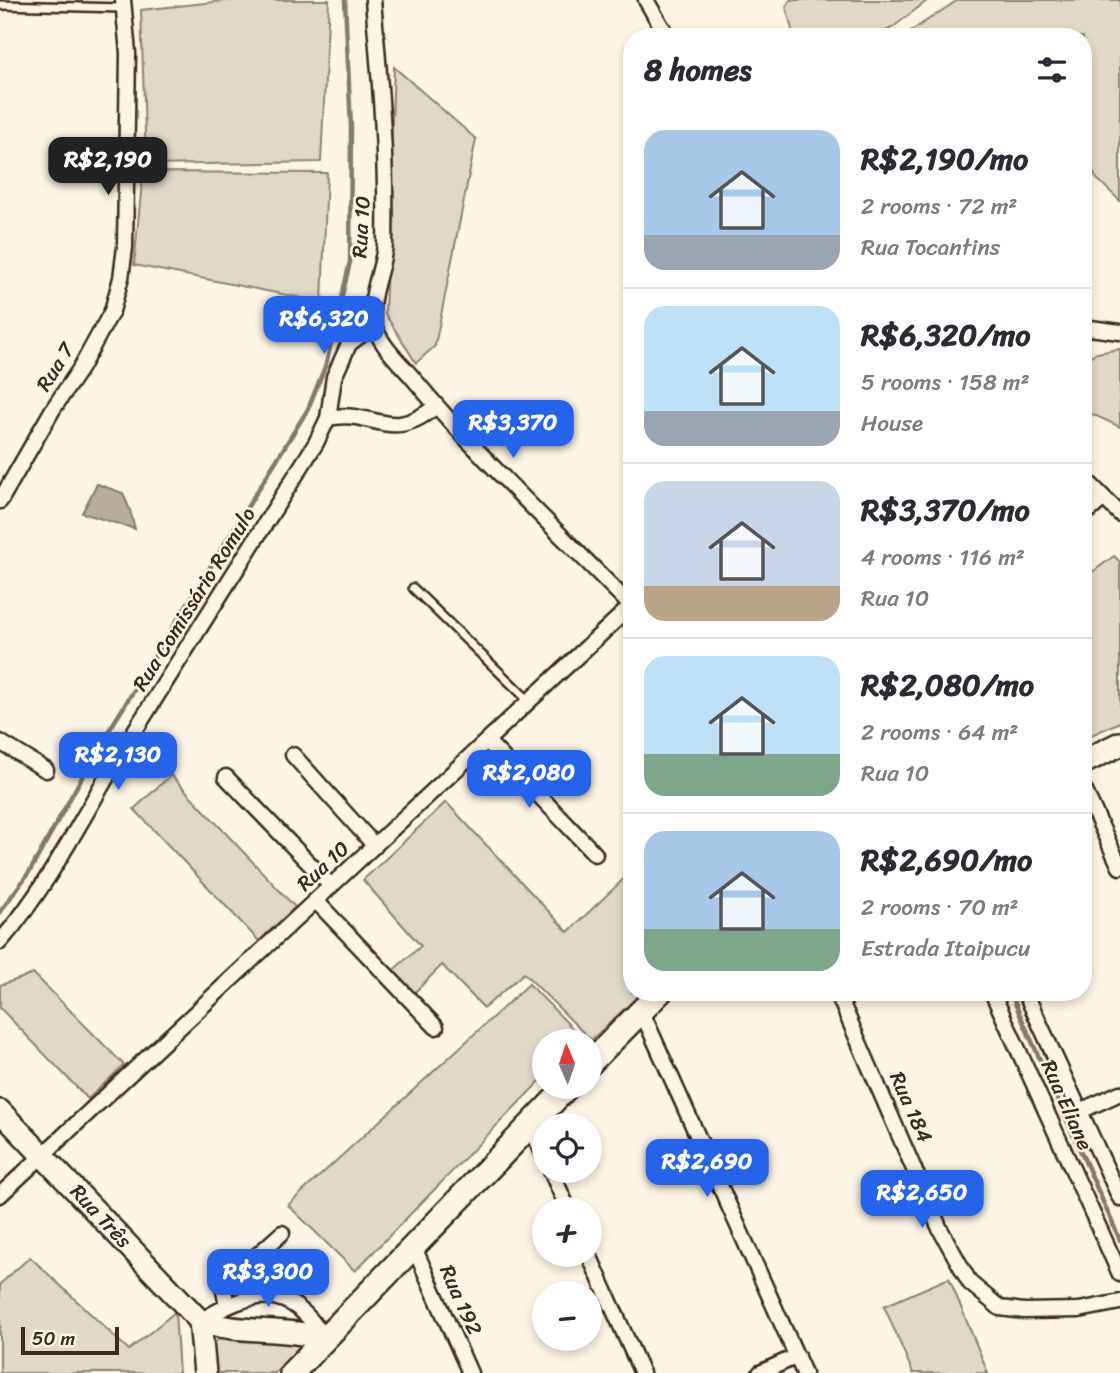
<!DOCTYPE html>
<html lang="en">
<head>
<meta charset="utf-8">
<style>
  body { margin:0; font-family:Sriracha,sans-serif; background:#f7f7f7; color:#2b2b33; height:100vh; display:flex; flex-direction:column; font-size:26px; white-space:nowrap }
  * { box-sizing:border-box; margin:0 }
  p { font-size:23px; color:#7c7c81 }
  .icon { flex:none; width:38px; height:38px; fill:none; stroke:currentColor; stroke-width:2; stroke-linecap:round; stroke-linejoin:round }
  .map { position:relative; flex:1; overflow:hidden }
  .details { position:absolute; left:623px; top:28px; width:469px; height:973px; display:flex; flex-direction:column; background:#fff; border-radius:28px; box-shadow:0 4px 10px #0003 }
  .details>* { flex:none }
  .needle { width:46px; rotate:358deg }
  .fabs { position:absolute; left:532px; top:1029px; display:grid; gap:14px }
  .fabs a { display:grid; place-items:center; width:70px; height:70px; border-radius:50%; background:#fff; box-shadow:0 4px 10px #0003; font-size:35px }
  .scale { position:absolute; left:21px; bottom:18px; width:98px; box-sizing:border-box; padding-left:7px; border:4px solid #3b2a1e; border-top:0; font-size:19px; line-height:24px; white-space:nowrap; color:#3b2a1e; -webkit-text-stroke:5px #fcf5e5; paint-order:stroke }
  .price { position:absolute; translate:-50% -60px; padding:0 16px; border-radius:14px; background:#2563eb; color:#fff; font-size:23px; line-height:46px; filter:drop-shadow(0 2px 4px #0008) }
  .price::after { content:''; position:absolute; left:50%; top:42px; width:21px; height:16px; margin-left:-10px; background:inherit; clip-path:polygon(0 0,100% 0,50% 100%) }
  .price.current { background:#222; color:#fff }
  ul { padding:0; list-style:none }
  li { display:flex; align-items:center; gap:21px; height:175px; padding:0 21px }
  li+li { border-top:2px solid #e1e1e2 }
  li span { display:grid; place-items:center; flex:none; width:196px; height:140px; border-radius:21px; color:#555 }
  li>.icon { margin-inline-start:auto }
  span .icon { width:84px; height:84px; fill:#fffc; stroke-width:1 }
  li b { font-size:30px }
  h2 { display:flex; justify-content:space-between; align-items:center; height:84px; padding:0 21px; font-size:30px }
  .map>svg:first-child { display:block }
  .green { fill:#e0d8c8; stroke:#8e8173; stroke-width:2 }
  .water { fill:#b7ad9e; stroke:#85796b; stroke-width:2 }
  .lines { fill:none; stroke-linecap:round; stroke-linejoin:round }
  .stream { stroke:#85796b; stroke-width:4.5 }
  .service-casing { stroke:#3b2a1e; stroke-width:12 }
  .minor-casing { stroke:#3b2a1e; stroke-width:19 }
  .secondary-casing { stroke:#3b2a1e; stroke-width:26 }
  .primary-casing { stroke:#3b2a1e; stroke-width:28 }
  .service { stroke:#fcf5e5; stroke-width:7 }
  .minor { stroke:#fcf5e5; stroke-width:14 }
  .secondary { stroke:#fcf5e5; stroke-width:21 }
  .primary { stroke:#fcf5e5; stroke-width:23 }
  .labels { text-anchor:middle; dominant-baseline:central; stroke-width:5; stroke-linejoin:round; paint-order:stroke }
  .street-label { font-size:21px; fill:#3b2a1e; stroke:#fcf5e5 }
</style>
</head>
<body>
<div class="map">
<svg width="1120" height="1373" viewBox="0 0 1120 1373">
  <rect width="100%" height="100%" fill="#fcf5e5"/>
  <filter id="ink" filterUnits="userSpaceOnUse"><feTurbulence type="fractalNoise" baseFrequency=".0143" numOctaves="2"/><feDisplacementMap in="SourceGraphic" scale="14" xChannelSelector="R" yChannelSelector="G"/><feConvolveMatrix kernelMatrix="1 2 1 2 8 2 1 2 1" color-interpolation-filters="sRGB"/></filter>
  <g filter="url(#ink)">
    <path class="green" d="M233,0H329L321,162L146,165L141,10Z
      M790,0H928L892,28L873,37H794L786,7Z
      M958,0H1120V201L1096,178L1083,150V37H902Z
      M394,67L476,139L435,346L416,363L385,314Z
      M143,172L327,173L322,302L134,265Z
      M1120,349V427L1090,413L1083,415V359L1097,353Z
      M1114,556L1120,562V722L1083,739V579Z
      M171,775L295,907L259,941L134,809Z
      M446,802L568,932L632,871V992H643L591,1040L524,973L484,1008L442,965L413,994L391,972L421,946L363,880Z
      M34,974L124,1065L88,1099L0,1008V985Z
      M529,984L582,1038L579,1041H544V1077L355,1271L288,1205Z
      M30,1257L129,1350L175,1312L179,1373H0V1284Z
      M949,1278L988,1373H913L884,1306Z
      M222,1336L297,1341L300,1347L298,1355L285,1362L275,1373H214L211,1346Z"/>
    <path class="water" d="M97,484L123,493L130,510L135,529L82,513Z"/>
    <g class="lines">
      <path class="stream" d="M0,912L30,871L97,750L308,409L326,364L350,262L351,128L345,0
        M1010,992L1120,1240"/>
      <defs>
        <path id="service" d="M0,5L123,8
          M413,588L529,701"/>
        <path id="minor" d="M373,0C380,81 387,162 385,243C384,268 368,296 373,321C378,343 398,361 412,377C479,458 558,531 632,607
          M646,0L661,26L670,37
          M1083,331L1090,328L1120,332
          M328,418L334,377L349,344L374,325
          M1083,477L1120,514
          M0,501L53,409L80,369L112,311L121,278L125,247L128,53L123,0
          M1083,516L1104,498
          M0,742L46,770
          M488,742L595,854
          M293,755L375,846
          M226,777L331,886
          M1083,787L1120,867
          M316,901L436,1027
          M0,942C52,882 87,807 129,740C191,641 254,543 316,443L328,418C374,408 389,445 436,406
          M837,992L940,1229L970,1283L1000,1308L1024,1311L1079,1310L1120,1302
          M992,992L1120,1274
          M1025,992L1120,1198
          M641,1010L804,1373
          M1078,1112L1120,1093
          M530,1125L544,1156
          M551,1171L568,1209
          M0,1195L631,606
          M413,1245L470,1373
          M589,1255L642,1373
          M227,1305L223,1286L282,1233
          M200,1321C251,1291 288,1280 324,1338
          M760,1373L797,1356"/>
        <path id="secondary" d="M0,1111L200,1321C239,1334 283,1327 324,1338
          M200,1321L205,1373"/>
        <path id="primary" d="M1083,762L1120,744
          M590,1063L660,992
          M292,1373L567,1087"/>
      </defs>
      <use href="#service" class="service-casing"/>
      <use href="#minor" class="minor-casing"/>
      <use href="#secondary" class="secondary-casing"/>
      <use href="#primary" class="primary-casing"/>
      <use href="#service" class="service"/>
      <use href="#minor" class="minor"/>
      <use href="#secondary" class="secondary"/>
      <use href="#primary" class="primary"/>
    </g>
  </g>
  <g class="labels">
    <g class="street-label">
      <text transform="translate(361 227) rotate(-87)">Rua 10</text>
      <text transform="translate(55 367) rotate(-58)">Rua 7</text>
      <text transform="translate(194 599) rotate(-58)">Rua Comissário Romulo</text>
      <text transform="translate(323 866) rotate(-43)">Rua 10</text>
      <text transform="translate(1067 1105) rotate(66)">Rua Eliane</text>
      <text transform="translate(911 1107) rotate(66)">Rua 184</text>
      <text transform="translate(101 1216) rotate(47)">Rua Três</text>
      <text transform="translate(461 1300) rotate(66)">Rua 192</text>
    </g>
  </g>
</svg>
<div class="fabs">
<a><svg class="needle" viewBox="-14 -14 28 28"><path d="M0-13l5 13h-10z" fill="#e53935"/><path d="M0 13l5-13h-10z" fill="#7c7c81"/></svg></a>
<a><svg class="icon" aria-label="locate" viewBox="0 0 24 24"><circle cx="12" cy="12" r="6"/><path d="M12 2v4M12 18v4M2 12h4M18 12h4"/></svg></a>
<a>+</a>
<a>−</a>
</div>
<div class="scale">50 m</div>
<b class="price current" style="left:108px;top:197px">R$2,190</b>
<b class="price" style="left:324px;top:356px">R$6,320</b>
<b class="price" style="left:513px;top:460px">R$3,370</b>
<b class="price" style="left:118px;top:792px">R$2,130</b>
<b class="price" style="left:529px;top:810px">R$2,080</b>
<b class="price" style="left:707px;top:1199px">R$2,690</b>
<b class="price" style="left:922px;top:1230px">R$2,650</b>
<b class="price" style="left:268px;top:1309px">R$3,300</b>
<section class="details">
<h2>8 homes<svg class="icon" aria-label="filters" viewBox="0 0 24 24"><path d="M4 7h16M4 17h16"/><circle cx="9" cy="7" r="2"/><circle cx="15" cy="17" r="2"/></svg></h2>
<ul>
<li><span style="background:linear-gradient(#a9c7e8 75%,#9aa5b1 0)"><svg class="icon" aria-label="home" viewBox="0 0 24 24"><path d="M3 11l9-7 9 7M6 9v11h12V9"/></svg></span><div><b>R$2,190/mo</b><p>2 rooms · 72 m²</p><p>Rua Tocantins</p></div></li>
<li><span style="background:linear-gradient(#bfe0f5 75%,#9aa5b1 0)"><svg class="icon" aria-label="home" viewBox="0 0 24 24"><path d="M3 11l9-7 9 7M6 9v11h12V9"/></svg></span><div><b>R$6,320/mo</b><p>5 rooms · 158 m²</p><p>House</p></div></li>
<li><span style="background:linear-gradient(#c9d6e8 75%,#b9a48a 0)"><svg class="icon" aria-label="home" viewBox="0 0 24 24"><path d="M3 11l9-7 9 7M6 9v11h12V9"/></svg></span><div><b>R$3,370/mo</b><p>4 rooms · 116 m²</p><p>Rua 10</p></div></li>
<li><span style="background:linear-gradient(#bfe0f5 70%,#7fa58c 0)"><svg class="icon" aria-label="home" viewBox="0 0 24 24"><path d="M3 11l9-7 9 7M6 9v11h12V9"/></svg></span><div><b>R$2,080/mo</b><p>2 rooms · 64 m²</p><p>Rua 10</p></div></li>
<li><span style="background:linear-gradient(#a9c7e8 70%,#7fa58c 0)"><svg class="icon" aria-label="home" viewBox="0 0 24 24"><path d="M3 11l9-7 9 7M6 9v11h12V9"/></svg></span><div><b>R$2,690/mo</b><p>2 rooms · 70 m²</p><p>Estrada Itaipucu</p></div></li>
</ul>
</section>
</div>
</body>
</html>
